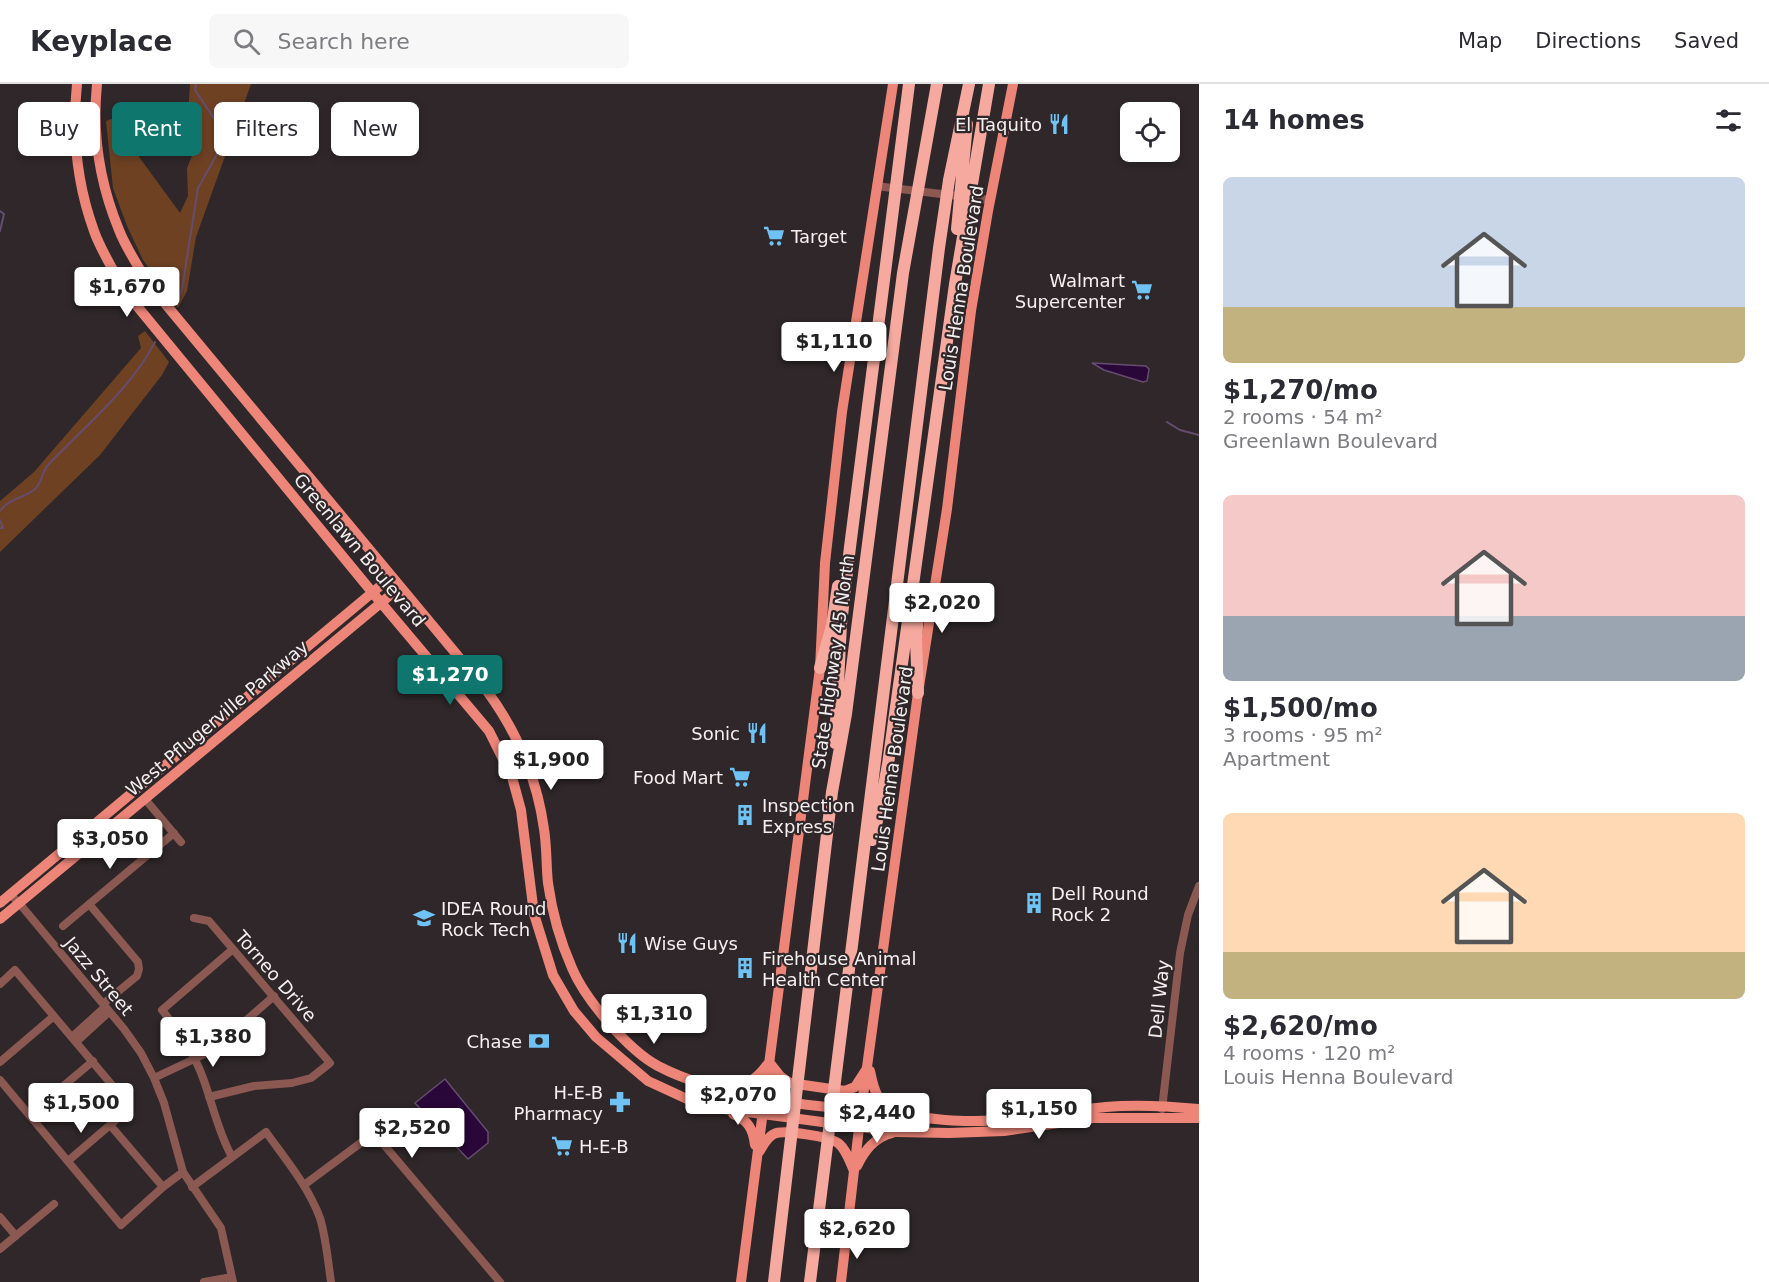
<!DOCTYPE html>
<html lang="en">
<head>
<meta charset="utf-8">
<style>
  body { margin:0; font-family:"DejaVu Sans",sans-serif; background:#f7f7f7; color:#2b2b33; height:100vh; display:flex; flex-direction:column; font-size:22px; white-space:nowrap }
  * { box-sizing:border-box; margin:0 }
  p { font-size:20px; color:#7c7c81 }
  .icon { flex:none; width:33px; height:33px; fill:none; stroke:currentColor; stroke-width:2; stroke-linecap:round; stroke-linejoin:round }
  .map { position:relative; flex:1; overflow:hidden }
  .details { display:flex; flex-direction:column; background:#fff; width:570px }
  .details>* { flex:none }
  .guide { position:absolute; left:18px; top:18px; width:570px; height:54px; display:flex; gap:12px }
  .buttons { position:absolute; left:1120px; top:18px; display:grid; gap:12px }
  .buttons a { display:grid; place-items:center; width:60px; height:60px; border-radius:9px; background:#fff; box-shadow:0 3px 9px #0003; font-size:30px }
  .price { position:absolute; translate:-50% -51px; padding:0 14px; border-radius:6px; background:#fff; color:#222; font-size:20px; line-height:39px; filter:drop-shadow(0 2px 3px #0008) }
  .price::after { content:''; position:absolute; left:50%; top:36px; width:18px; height:14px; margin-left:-9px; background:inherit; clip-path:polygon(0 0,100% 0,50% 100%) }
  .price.selected { background:#0f766e; color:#fff }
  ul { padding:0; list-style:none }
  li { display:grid; align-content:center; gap:12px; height:318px; padding:0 24px }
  li span { display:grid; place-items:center; height:186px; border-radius:9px; color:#555 }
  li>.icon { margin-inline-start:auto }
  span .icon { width:108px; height:108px; fill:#fffc; stroke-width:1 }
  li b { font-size:26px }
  h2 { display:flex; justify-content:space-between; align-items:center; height:72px; padding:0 24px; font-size:26px }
  .tag { padding:0 21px; border-radius:9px; background:#fff; box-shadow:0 3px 9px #0003; font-size:21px; line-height:54px }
  .tag.selected { background:#0f766e; color:#fff }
  header { display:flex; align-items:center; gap:36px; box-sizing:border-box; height:84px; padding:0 30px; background:#fff; border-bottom:2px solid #e1e1e2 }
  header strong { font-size:28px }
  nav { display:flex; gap:33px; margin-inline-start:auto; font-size:21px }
  .search { width:420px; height:54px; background:#f7f7f7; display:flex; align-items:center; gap:15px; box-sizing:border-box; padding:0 21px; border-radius:9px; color:#7c7c81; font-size:22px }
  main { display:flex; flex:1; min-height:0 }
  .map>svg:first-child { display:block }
  .green { fill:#6e4123 }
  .water { fill:#290738; stroke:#664d6f; stroke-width:1.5 }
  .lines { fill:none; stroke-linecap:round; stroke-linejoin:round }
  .stream { stroke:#664d6f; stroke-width:2 }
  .minor { stroke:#8b5952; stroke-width:8 }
  .major { stroke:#ed8578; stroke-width:10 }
  .highway { stroke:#f5a99f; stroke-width:12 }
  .labels { text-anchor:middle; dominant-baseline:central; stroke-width:4.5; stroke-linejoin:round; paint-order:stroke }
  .poi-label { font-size:18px; fill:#f5eff0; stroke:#2f2729; text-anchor:start }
  .street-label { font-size:18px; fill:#f5eff0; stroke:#2f2729 }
</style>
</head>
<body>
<header>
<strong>Keyplace</strong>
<div class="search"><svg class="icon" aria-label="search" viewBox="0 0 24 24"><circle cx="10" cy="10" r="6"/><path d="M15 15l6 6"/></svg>Search here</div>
<nav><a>Map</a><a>Directions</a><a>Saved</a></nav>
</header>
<main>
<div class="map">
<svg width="1199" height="1198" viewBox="0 0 1199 1198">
  <rect width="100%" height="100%" fill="#2f2729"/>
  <path class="green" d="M190,0H251L196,153L187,207L178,224L143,176L127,142L113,104L106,37L117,33L126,55L180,129L188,112L187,84L201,49L188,32Z
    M145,247L169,278L162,291L100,371L0,468V417L34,388L141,264L138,252Z"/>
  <path class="water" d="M1092,279L1146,282L1149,285L1147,297L1143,298L1104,286Z
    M445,995L488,1048V1059L468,1075L415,1019Z"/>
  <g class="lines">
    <path class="stream" d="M0,127L4,130L0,147
      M176,220L182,205L198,104L220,65L215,36L195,6L196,0
      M1167,338L1180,346L1199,351
      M0,427C11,413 23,415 35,405C41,400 42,388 48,381C84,343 131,305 155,258
      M0,436L3,444H0"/>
    <path class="minor" d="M876,102L990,116
      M145,715L181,758
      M10,810L19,819L124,945L141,969L154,994L164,1019L183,1088L221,1144L233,1198
      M89,820L138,878L139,885L137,892L103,920
      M194,834L209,837L330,979L311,994L292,999L254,1002L209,1013
      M63,842L174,749
      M0,900L15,886L128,1020V1025L110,1041L163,1103L121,1141L0,996
      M72,953L105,923
      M76,958L109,928
      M0,978L54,932
      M154,994L211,967L274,912
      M1162,1025L1180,869L1188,831L1199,802
      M29,1031L93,977
      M232,1073C218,1048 213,1021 203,994C194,969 178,946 162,926L233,865
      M68,1077L110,1041
      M304,1101L374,1049L500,1198
      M163,1103L183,1088
      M192,1103L266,1048C286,1076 308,1102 320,1134C326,1154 328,1177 331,1198
      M0,1133L16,1152
      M0,1165L54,1120
      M204,1198L232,1193"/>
    <path class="major" d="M77,0C72,49 77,100 94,147C101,167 114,186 123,205L372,508L489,647L512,693L521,726L534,830L553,891L574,927L596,953L648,997L687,1015L717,1024L897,1048L949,1049L1004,1047L1093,1034H1199
      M97,0C92,50 100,100 119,146C126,164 138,182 148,199L487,607C517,648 537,694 544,745C547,763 546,781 548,799C552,828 560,857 572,884C585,915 628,966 658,982C723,1016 815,1022 887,1029C916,1032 945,1038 975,1037C1019,1037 1062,1027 1106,1023C1137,1020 1168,1022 1199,1025
      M0,819L391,493
      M0,835L400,503
      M769,978L781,993L790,999L845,1007L855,1003L866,986
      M870,987C875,1012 877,1018 902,1027
      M729,1004C746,1002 757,995 767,981
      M733,1030C748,1036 753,1045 755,1061
      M759,1068C763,1062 767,1053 774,1050C783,1045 830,1053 838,1059C846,1065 850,1078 854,1087
      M857,1082C865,1066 874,1054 892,1049
      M741,1198L820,584L825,479L842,328L893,0
      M841,1198L861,1027L918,609L947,425L971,227L988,127L1013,0"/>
    <path class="highway" d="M957,145L967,40
      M820,584L832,542L838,502
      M918,609L916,556L919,518
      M835,659L841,540L850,463L909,0
      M872,756L879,729L888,680L955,200L989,0
      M774,1198L832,708L846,630L903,189L937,0
      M810,1198L939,164L949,96L969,0"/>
  </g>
  <defs>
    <symbol id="restaurant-bare" viewBox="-9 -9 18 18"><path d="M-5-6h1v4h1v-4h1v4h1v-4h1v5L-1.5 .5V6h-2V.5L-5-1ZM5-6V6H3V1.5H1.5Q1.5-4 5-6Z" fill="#6fc2f4" stroke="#2f2729" stroke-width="2.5" paint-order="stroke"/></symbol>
    <symbol id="supermarket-bare" viewBox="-9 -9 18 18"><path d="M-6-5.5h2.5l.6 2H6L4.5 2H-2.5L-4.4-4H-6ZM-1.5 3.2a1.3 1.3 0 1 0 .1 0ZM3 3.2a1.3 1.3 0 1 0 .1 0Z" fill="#6fc2f4" stroke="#2f2729" stroke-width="2.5" paint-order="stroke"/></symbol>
    <symbol id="building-bare" viewBox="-9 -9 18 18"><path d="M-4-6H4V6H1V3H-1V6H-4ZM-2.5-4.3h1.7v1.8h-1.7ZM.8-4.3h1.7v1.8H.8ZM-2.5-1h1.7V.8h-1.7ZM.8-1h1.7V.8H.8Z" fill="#6fc2f4" stroke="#2f2729" stroke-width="2.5" paint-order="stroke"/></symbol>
    <symbol id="school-bare" viewBox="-9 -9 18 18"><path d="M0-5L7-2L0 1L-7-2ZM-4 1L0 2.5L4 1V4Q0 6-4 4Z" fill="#6fc2f4" stroke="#2f2729" stroke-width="2.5" paint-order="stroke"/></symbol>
    <symbol id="bank-bare" viewBox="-9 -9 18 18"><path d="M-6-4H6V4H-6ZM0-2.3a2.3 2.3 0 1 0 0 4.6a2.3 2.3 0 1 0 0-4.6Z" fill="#6fc2f4" stroke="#2f2729" stroke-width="2.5" paint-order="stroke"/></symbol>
    <symbol id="pharmacy-bare" viewBox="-9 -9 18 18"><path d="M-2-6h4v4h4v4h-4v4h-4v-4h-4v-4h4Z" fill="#6fc2f4" stroke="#2f2729" stroke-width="2.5" paint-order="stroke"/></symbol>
  </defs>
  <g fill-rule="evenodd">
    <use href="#restaurant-bare" x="1044" y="25" width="30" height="30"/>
    <use href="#supermarket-bare" x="759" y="137" width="30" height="30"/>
    <use href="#supermarket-bare" x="1127" y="191" width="30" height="30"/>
    <use href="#restaurant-bare" x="742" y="634" width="30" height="30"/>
    <use href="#supermarket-bare" x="725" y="678" width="30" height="30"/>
    <use href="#building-bare" x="730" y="716" width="30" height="30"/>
    <use href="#building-bare" x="1019" y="804" width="30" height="30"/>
    <use href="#school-bare" x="409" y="819" width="30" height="30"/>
    <use href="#restaurant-bare" x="612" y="844" width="30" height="30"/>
    <use href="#building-bare" x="730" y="869" width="30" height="30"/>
    <use href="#bank-bare" x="524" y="942" width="30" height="30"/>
    <use href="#pharmacy-bare" x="605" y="1003" width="30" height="30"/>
    <use href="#supermarket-bare" x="547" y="1047" width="30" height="30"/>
  </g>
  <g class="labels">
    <g class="poi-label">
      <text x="1042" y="40" text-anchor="end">El Taquito</text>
      <text x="791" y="152">Target</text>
      <text x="1125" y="196" text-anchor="end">Walmart<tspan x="1125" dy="21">Supercenter</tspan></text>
      <text x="740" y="649" text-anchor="end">Sonic</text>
      <text x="723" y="693" text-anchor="end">Food Mart</text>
      <text x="762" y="721">Inspection<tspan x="762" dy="21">Express</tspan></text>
      <text x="1051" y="809">Dell Round<tspan x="1051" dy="21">Rock 2</tspan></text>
      <text x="441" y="824">IDEA Round<tspan x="441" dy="21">Rock Tech</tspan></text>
      <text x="644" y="859">Wise Guys</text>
      <text x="762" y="874">Firehouse Animal<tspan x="762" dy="21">Health Center</tspan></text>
      <text x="522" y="957" text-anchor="end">Chase</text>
      <text x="603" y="1008" text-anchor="end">H-E-B<tspan x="603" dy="21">Pharmacy</tspan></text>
      <text x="579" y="1062">H-E-B</text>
    </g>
    <g class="street-label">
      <text transform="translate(961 204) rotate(-81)">Louis Henna Boulevard</text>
      <text transform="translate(360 466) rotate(50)">Greenlawn Boulevard</text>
      <text transform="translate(833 578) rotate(-82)">State Highway 45 North</text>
      <text transform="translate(217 634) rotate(-40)">West Pflugerville Parkway</text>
      <text transform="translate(892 685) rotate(-82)">Louis Henna Boulevard</text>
      <text transform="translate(99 892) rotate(50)">Jazz Street</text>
      <text transform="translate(276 892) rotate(49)">Torneo Drive</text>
      <text transform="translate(1159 915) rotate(-84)">Dell Way</text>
    </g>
  </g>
</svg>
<div class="buttons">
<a><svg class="icon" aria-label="locate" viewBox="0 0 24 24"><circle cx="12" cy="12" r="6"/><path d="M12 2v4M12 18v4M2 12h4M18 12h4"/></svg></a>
</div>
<b class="price" style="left:127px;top:234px">$1,670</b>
<b class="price" style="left:834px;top:289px">$1,110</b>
<b class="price" style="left:942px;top:550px">$2,020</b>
<b class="price selected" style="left:450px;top:622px">$1,270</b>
<b class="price" style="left:551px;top:707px">$1,900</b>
<b class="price" style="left:110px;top:786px">$3,050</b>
<b class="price" style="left:654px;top:961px">$1,310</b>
<b class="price" style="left:213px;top:984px">$1,380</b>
<b class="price" style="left:738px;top:1042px">$2,070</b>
<b class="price" style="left:81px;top:1050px">$1,500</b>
<b class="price" style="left:1039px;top:1056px">$1,150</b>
<b class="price" style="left:877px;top:1060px">$2,440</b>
<b class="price" style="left:412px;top:1075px">$2,520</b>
<b class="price" style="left:857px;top:1176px">$2,620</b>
<div class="guide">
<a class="tag">Buy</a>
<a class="tag selected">Rent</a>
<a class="tag">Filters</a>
<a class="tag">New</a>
</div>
</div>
<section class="details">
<h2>14 homes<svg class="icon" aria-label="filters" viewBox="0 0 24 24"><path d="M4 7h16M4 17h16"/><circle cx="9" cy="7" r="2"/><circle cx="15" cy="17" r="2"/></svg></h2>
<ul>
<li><span style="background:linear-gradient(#c9d6e8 70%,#c2b280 0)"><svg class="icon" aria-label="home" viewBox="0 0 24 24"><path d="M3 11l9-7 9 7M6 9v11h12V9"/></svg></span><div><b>$1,270/mo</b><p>2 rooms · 54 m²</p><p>Greenlawn Boulevard</p></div></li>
<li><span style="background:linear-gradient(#f6c9c9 65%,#9aa5b1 0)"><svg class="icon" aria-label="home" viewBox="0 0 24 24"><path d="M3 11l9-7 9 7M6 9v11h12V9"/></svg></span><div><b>$1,500/mo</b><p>3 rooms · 95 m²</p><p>Apartment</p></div></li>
<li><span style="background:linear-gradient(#ffd9b3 75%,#c2b280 0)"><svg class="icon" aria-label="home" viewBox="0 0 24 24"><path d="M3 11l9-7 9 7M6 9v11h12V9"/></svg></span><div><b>$2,620/mo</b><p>4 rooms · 120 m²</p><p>Louis Henna Boulevard</p></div></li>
</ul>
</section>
</main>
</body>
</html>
